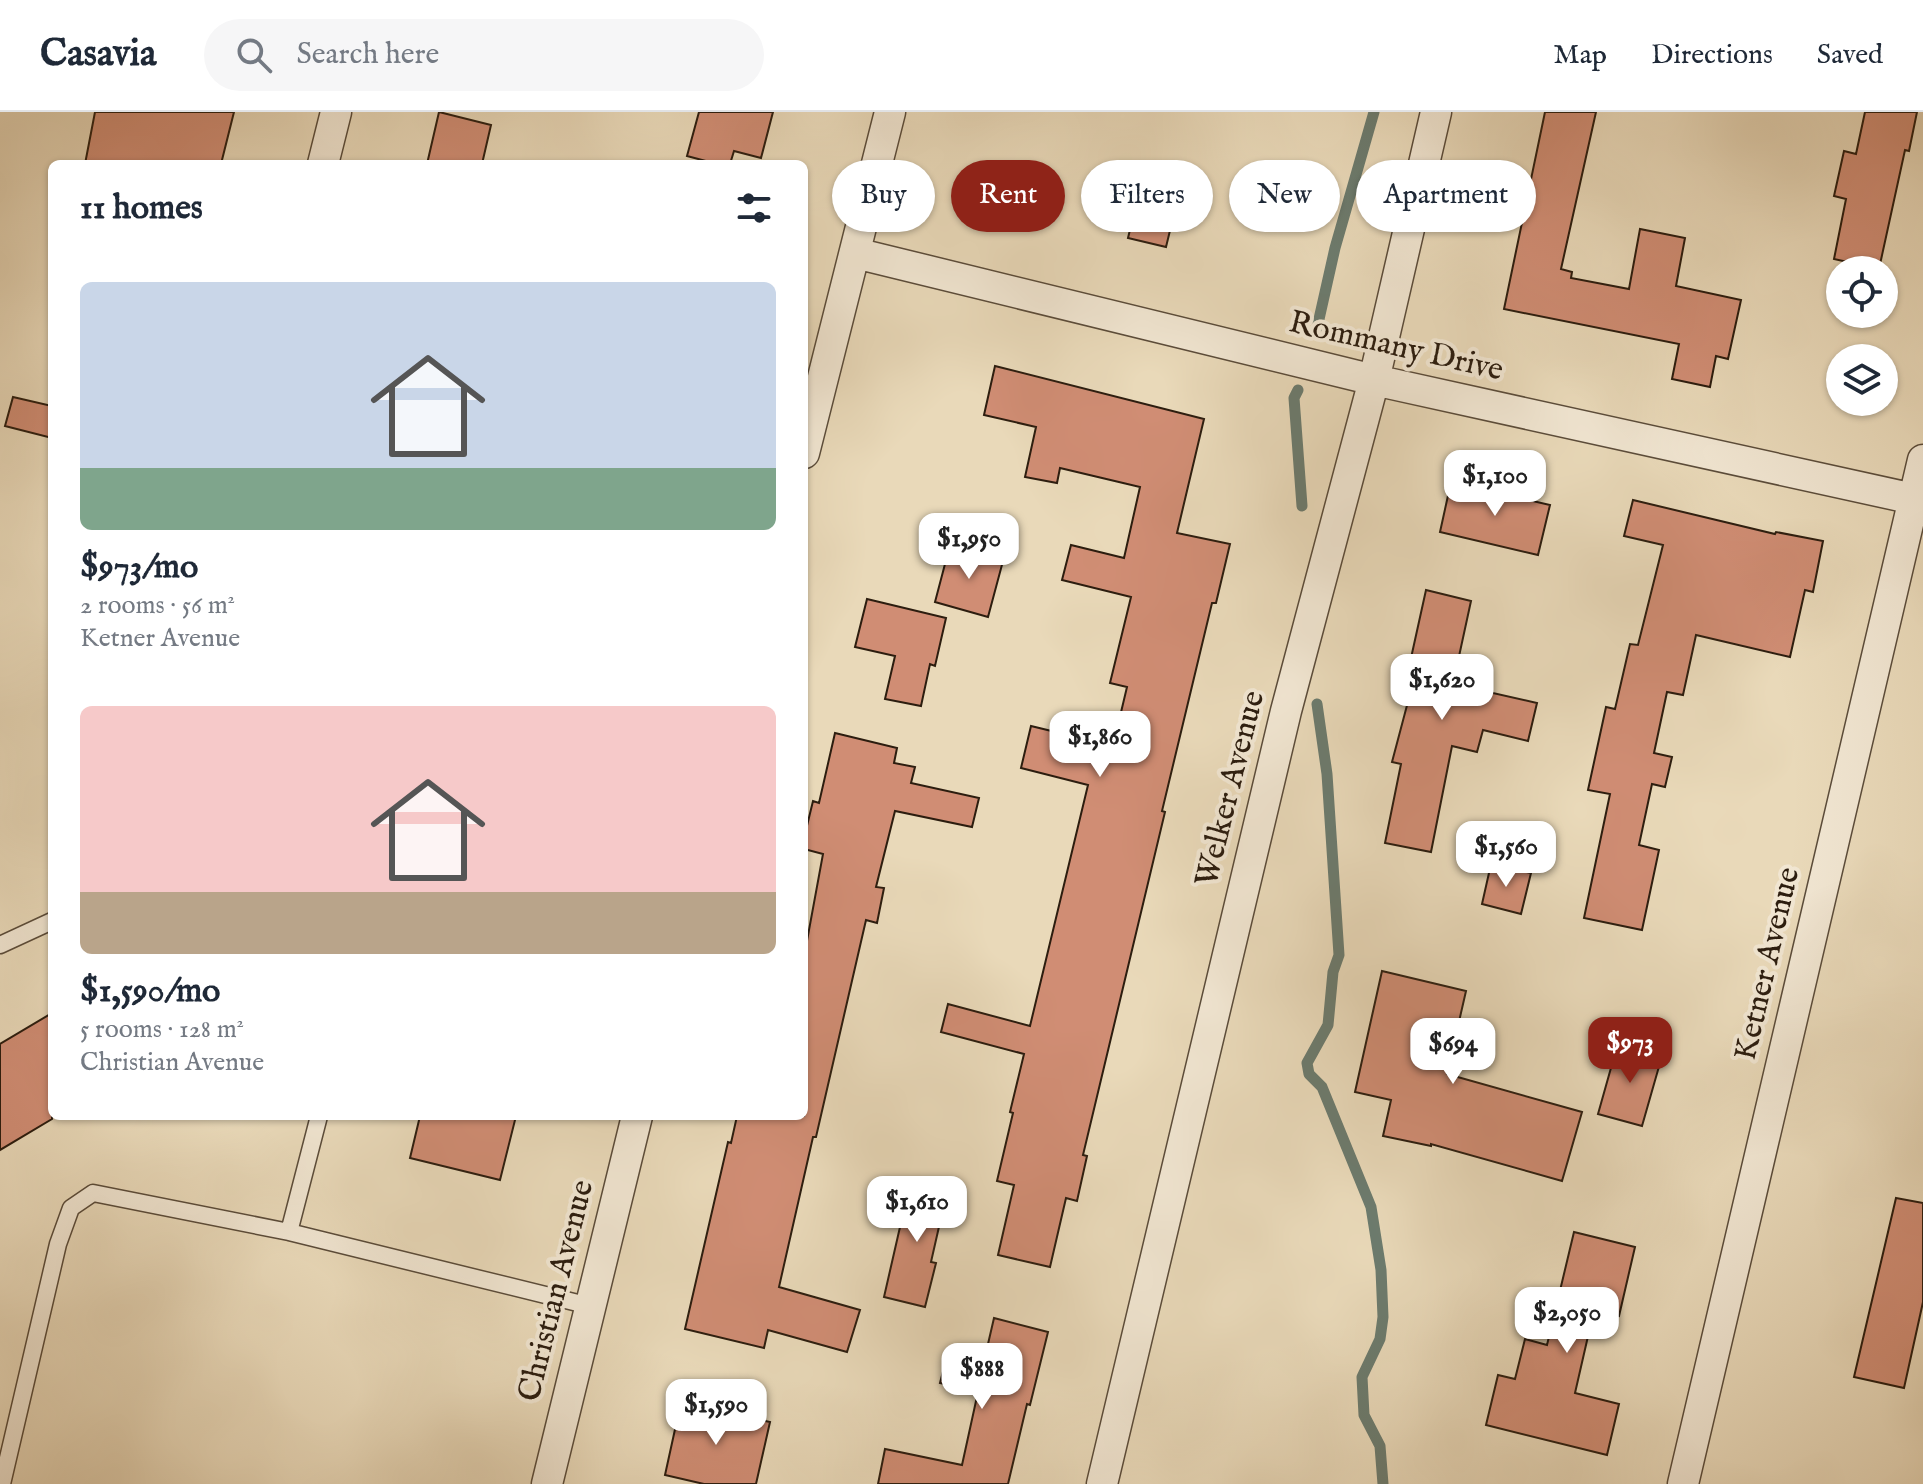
<!DOCTYPE html>
<html lang="en">
<head>
<meta charset="utf-8">
<style>
  body { margin:0; font-family:"IM FELL English",serif; background:#f6f6f7; color:#1f2937; height:100vh; display:flex; flex-direction:column; font-size:30px; white-space:nowrap }
  * { box-sizing:border-box; margin:0 }
  p { font-size:26px; color:#747a83 }
  .icon { flex:none; width:44px; height:44px; fill:none; stroke:currentColor; stroke-width:2; stroke-linecap:round; stroke-linejoin:round }
  .map { position:relative; flex:1; overflow:hidden }
  .details { position:absolute; left:48px; top:48px; width:760px; height:960px; display:flex; flex-direction:column; background:#fff; border-radius:12px; box-shadow:0 2px 6px #0004 }
  .details>* { flex:none }
  .guide { position:absolute; left:832px; top:48px; width:760px; height:72px; display:flex; gap:16px }
  .controls { position:absolute; left:1826px; top:144px; display:grid; gap:16px }
  .controls a { display:grid; place-items:center; width:72px; height:72px; border-radius:50%; background:#fff; box-shadow:0 2px 6px #0004; font-size:40px }
  .price { position:absolute; translate:-50% -68px; padding:0 18px; border-radius:16px; background:#fff; color:#222; font-size:26px; line-height:52px; filter:drop-shadow(0 2px 4px #0008) }
  .price::after { content:''; position:absolute; left:50%; top:48px; width:24px; height:18px; margin-left:-12px; background:inherit; clip-path:polygon(0 0,100% 0,50% 100%) }
  .price.selected { background:#8f2418; color:#fff }
  ul { padding:0; list-style:none }
  li { display:grid; align-content:center; gap:16px; height:424px; padding:0 32px }
  li span { display:grid; place-items:center; height:248px; border-radius:12px; color:#555 }
  li>.icon { margin-inline-start:auto }
  span .icon { width:144px; height:144px; fill:#fffc; stroke-width:1 }
  li b { font-size:34px }
  h2 { display:flex; justify-content:space-between; align-items:center; height:96px; padding:0 32px; font-size:34px }
  .chip { padding:0 28px; border-radius:36px; background:#fff; box-shadow:0 2px 6px #0004; font-size:28px; line-height:72px }
  .chip.selected { background:#8f2418; color:#fff }
  header { display:flex; align-items:center; gap:48px; box-sizing:border-box; height:112px; padding:0 40px; background:#fff; border-bottom:2px solid #e0e1e3 }
  header strong { font-size:38px }
  nav { display:flex; gap:44px; margin-inline-start:auto; font-size:28px }
  .search { width:560px; height:72px; background:#f6f6f7; display:flex; align-items:center; gap:20px; box-sizing:border-box; padding:0 28px; border-radius:44px; color:#747a83; font-size:30px }
  .map>svg:first-child { display:block }
  .lines { fill:none; stroke-linecap:round; stroke-linejoin:round }
  .stream { stroke:#6c7b6e; stroke-width:11 }
  .building { fill:#d08d74; stroke:#2c1d0f; stroke-width:2 }
  .lane-casing { stroke:#5b4c3a; stroke-width:19 }
  .street-casing { stroke:#5b4c3a; stroke-width:33 }
  .lane { stroke:#f1e6d2; stroke-width:16 }
  .street { stroke:#f1e6d2; stroke-width:30 }
  .labels { text-anchor:middle; dominant-baseline:central; stroke-width:8; stroke-linejoin:round; paint-order:stroke }
  .street-label { font-size:32px; fill:#2c1d0f; stroke:#f1e6d2 }
</style>
</head>
<body>
<header>
<strong>Casavia</strong>
<div class="search"><svg class="icon" aria-label="search" viewBox="0 0 24 24"><circle cx="10" cy="10" r="6"/><path d="M15 15l6 6"/></svg>Search here</div>
<nav><a>Map</a><a>Directions</a><a>Saved</a></nav>
</header>
<div class="map">
<svg width="1923" height="1372" viewBox="0 0 1923 1372">
  <rect width="100%" height="100%" fill="#e9d9b9"/>
  <filter id="stains"><feTurbulence type="fractalNoise" baseFrequency=".0025" numOctaves="4"/><feColorMatrix values="0 0 0 0 .2 0 0 0 0 .09 0 0 0 0 .02 0 0 0 .5 -.17"/></filter>
  <radialGradient id="worn" r=".72"><stop offset=".6" stop-color="#630" stop-opacity="0"/><stop offset="1" stop-color="#630" stop-opacity=".3"/></radialGradient>
  <g class="lines">
    <path class="stream" d="M1317,216L1335,136L1374,0
      M1298,278L1294,286L1302,394
      M1317,592L1327,662L1339,843L1333,860L1328,913L1307,951L1309,962L1322,975L1371,1095L1381,1158L1383,1205L1380,1227L1362,1265L1364,1303L1380,1334L1383,1372"/>
  </g>
  <path class="building" d="M95,0H234L221,52H85Z
    M439,0L491,13L482,52H427Z
    M699,0H773L761,46L734,39L730,52H717L687,44Z
    M1545,0H1596L1561,157L1572,160L1571,166L1629,177L1640,117L1685,126L1676,174L1741,188L1728,247L1716,244L1710,275L1672,267L1679,232L1504,197Z
    M1865,0H1917L1909,39L1905,38L1879,157L1834,147L1846,87L1834,84L1844,39L1856,42Z
    M973,53L1044,70L1034,116L962,99Z
    M1137,89L1175,98L1166,135L1128,126Z
    M995,254L1204,307L1177,421L1230,432L1216,491H1212L1162,699L1165,700L1083,1043L1087,1044L1077,1089L1066,1086L1050,1155L998,1143L1014,1073L997,1069L1013,1001L1010,1000L1024,942L941,920L948,892L1030,914L1088,673L1021,656L1031,614L1113,634L1127,575L1110,571L1131,485L1062,468L1071,433L1124,446L1140,375L1060,356L1057,371L1025,365L1036,315L984,303Z
    M13,285L52,294V326L5,314Z
    M1451,370L1550,393L1538,443L1440,420Z
    M1633,388L1775,422L1776,420L1823,429L1813,480L1805,478L1790,545L1696,523L1683,583L1667,580L1654,641L1672,645L1665,675L1652,672L1639,733L1659,738L1642,818L1584,806L1610,682L1588,678L1606,595L1615,597L1630,532L1638,533L1663,433L1624,424Z
    M950,433L1003,449L988,505L935,490Z
    M1426,478L1471,489L1453,572L1537,591L1528,629L1483,618L1477,640L1452,634L1431,740L1385,731L1401,652L1392,650L1419,548L1411,546Z
    M867,487L946,506L935,554L930,552L921,594L885,587L895,544L855,535Z
    M835,621L897,636L894,651L915,655L911,671L979,686L972,715L895,699L876,775L884,776L877,811L866,808L816,1025H813L779,1175L860,1198L847,1240L768,1218L764,1236L685,1217L728,1030L731,1031L737,1004H804V845L823,742L804,737V726L813,689L819,691Z
    M1491,752L1531,761L1521,802L1482,792Z
    M1382,859L1466,879L1447,962L1582,1000L1562,1069L1431,1032V1034L1383,1024L1391,988L1355,980Z
    M52,901V1007L0,1038V932Z
    M1618,931L1662,944L1642,1014L1598,1002Z
    M420,1004H516L500,1068L410,1046Z
    M911,1067L948,1075L931,1150L936,1151L925,1195L884,1185Z
    M1896,1086L1923,1091V1190L1904,1276L1854,1265Z
    M1574,1120L1635,1135L1619,1204L1594,1198L1575,1281L1619,1292L1607,1343L1486,1313L1498,1263L1515,1267L1525,1227L1547,1233Z
    M994,1206L1048,1220L1030,1293L1027,1292L1008,1372H878L885,1337L962,1353L978,1280L940,1271L949,1236L985,1245Z
    M681,1290L770,1310L756,1372H704L665,1363Z"/>
  <g class="lines">
    <defs>
      <path id="lane" d="M0,833L52,809
        M319,1004L289,1120L590,1194
        M2,1372L58,1132L71,1096L93,1081L289,1120"/>
      <path id="street" d="M323,52L336,0
        M855,141L1374,268L1923,389
        M804,341L890,0
        M547,1372L637,1004
        M1102,1372L1286,599L1374,268L1436,0
        M1683,1372L1923,348"/>
    </defs>
    <use href="#lane" class="lane-casing"/>
    <use href="#street" class="street-casing"/>
    <use href="#lane" class="lane"/>
    <use href="#street" class="street"/>
  </g>
  <g class="labels">
    <g class="street-label">
      <text transform="translate(1396 235) rotate(13)">Rommany Drive</text>
      <text transform="translate(1231 677) rotate(-76)">Welker Avenue</text>
      <text transform="translate(1768 852) rotate(-77)">Ketner Avenue</text>
      <text transform="translate(557 1179) rotate(-76)">Christian Avenue</text>
    </g>
  </g>
  <rect width="100%" height="100%" filter="url(#stains)"/>
  <rect width="100%" height="100%" fill="url(#worn)"/>
</svg>
<div class="controls">
<a><svg class="icon" aria-label="locate" viewBox="0 0 24 24"><circle cx="12" cy="12" r="6"/><path d="M12 2v4M12 18v4M2 12h4M18 12h4"/></svg></a>
<a><svg class="icon" aria-label="layers" viewBox="0 0 24 24"><path d="M12 4l9 5-9 5-9-5zM3 14l9 5 9-5"/></svg></a>
</div>
<b class="price" style="left:1495px;top:406px">$1,100</b>
<b class="price" style="left:969px;top:469px">$1,950</b>
<b class="price" style="left:1442px;top:610px">$1,620</b>
<b class="price" style="left:1100px;top:667px">$1,860</b>
<b class="price" style="left:1506px;top:777px">$1,560</b>
<b class="price selected" style="left:1630px;top:973px">$973</b>
<b class="price" style="left:1453px;top:974px">$694</b>
<b class="price" style="left:917px;top:1132px">$1,610</b>
<b class="price" style="left:1567px;top:1243px">$2,050</b>
<b class="price" style="left:982px;top:1299px">$888</b>
<b class="price" style="left:716px;top:1335px">$1,590</b>
<div class="guide">
<a class="chip">Buy</a>
<a class="chip selected">Rent</a>
<a class="chip">Filters</a>
<a class="chip">New</a>
<a class="chip">Apartment</a>
</div>
<section class="details">
<h2>11 homes<svg class="icon" aria-label="filters" viewBox="0 0 24 24"><path d="M4 7h16M4 17h16"/><circle cx="9" cy="7" r="2"/><circle cx="15" cy="17" r="2"/></svg></h2>
<ul>
<li><span style="background:linear-gradient(#c9d6e8 75%,#7fa58c 0)"><svg class="icon" aria-label="home" viewBox="0 0 24 24"><path d="M3 11l9-7 9 7M6 9v11h12V9"/></svg></span><div><b>$973/mo</b><p>2 rooms · 56 m²</p><p>Ketner Avenue</p></div></li>
<li><span style="background:linear-gradient(#f6c9c9 75%,#b9a48a 0)"><svg class="icon" aria-label="home" viewBox="0 0 24 24"><path d="M3 11l9-7 9 7M6 9v11h12V9"/></svg></span><div><b>$1,590/mo</b><p>5 rooms · 128 m²</p><p>Christian Avenue</p></div></li>
</ul>
</section>
</div>
</body>
</html>
